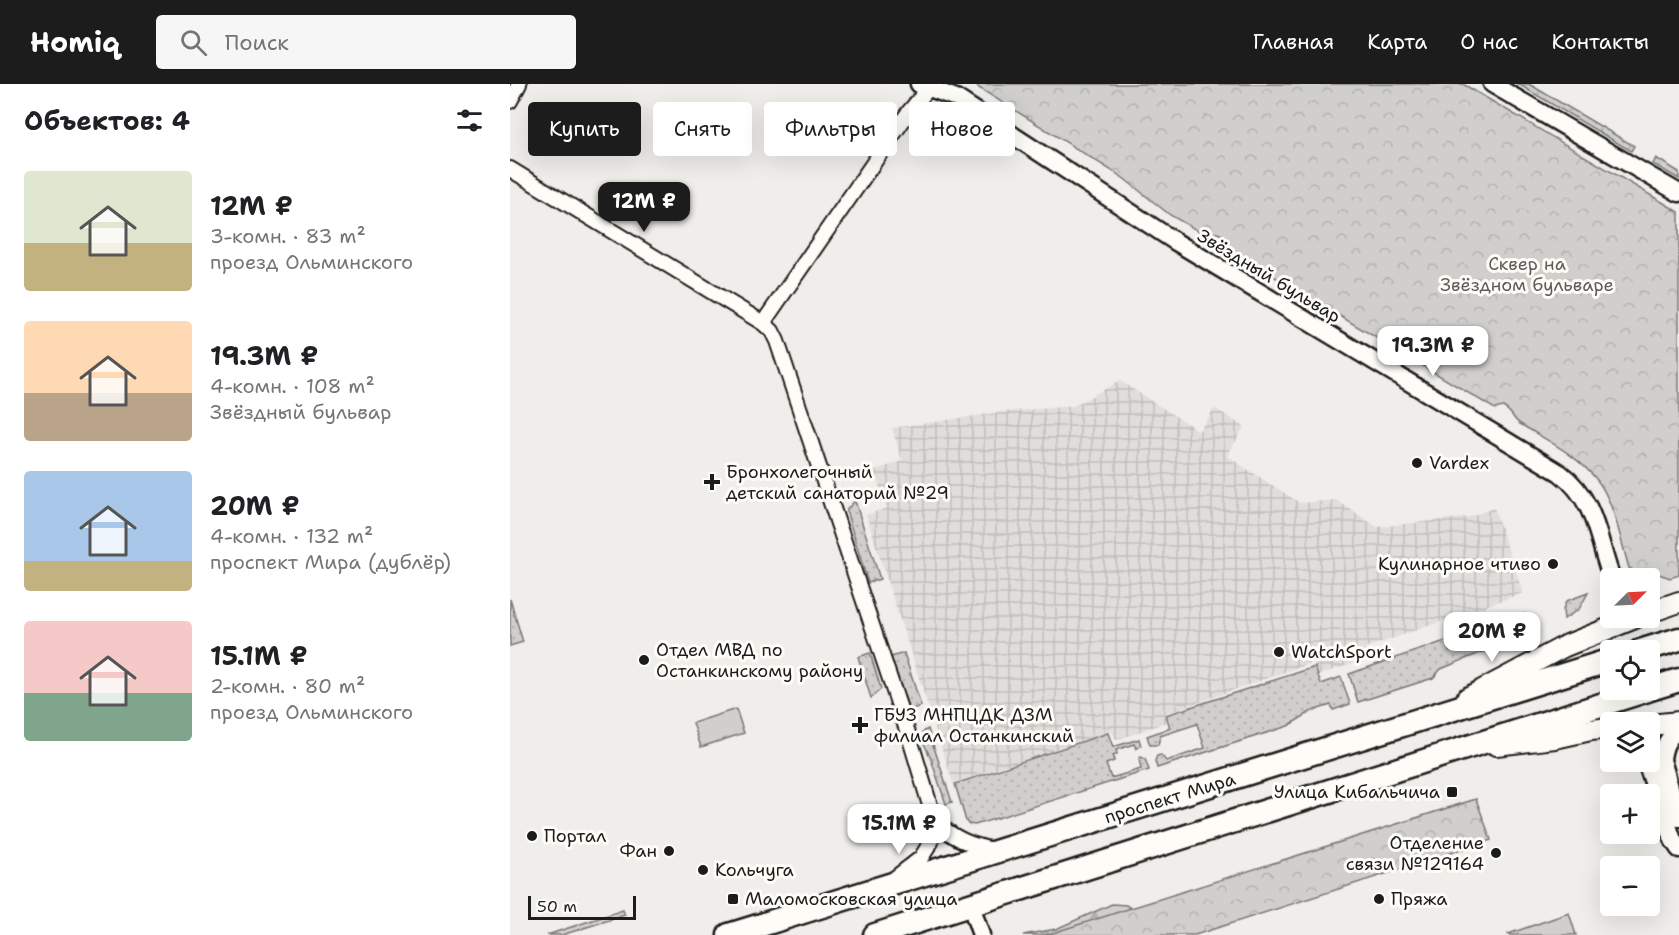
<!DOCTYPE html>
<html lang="ru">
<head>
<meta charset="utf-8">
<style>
  body { margin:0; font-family:"Shantell Sans",sans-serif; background:#f6f6f6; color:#202124; height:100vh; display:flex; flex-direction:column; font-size:22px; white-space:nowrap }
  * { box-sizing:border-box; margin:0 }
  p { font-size:20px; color:#757577 }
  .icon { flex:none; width:33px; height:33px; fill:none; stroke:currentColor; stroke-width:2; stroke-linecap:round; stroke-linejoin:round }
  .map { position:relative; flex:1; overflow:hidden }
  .details { display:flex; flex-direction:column; background:#fff; width:510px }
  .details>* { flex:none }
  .hud { position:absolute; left:18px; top:18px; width:570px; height:54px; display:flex; gap:12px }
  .needle { width:39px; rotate:66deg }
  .tools { position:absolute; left:1090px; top:484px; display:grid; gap:12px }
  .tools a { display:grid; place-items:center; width:60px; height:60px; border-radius:6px; background:#fff; box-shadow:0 6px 24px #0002; font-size:30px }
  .scale { position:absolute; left:18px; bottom:15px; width:108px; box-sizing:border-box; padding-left:6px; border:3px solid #1c1c1c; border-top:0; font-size:16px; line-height:21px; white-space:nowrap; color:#1c1c1c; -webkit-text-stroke:4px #fdfcf7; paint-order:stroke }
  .price { position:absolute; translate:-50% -51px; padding:0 14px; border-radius:12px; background:#fff; color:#222; font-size:20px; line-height:39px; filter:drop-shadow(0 2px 3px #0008) }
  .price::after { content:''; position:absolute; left:50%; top:36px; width:18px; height:14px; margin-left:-9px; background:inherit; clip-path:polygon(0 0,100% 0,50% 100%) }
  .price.current { background:#1c1c1c; color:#fff }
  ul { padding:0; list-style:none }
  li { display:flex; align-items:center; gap:18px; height:150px; padding:0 24px }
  li span { display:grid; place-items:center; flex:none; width:168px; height:120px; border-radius:6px; color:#555 }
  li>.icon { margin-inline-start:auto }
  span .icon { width:72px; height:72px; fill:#fffc; stroke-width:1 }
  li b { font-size:26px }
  h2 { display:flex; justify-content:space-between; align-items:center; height:72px; padding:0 24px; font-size:26px }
  .chip { padding:0 21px; border-radius:6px; background:#fff; box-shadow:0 6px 24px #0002; font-size:21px; line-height:54px }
  .chip.current { background:#1c1c1c; color:#fff }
  header { display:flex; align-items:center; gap:36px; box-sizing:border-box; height:84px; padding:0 30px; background:#1c1c1c; color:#fff }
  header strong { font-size:28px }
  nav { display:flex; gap:33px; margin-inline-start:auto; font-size:21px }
  .search { width:420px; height:54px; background:#f6f6f6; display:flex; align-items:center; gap:15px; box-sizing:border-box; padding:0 21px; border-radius:6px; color:#757577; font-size:22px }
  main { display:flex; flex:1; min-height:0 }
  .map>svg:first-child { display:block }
  .industrial { fill:url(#industrial-grid) }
  .grass { fill:url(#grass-dots); stroke:#767674; stroke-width:1.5 }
  .forest { fill:url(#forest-firs); stroke:#767674; stroke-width:1.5 }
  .park { fill:url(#park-crowns); stroke:#767674; stroke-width:1.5 }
  .garden { fill:#d0cfcc; stroke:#767674; stroke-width:1.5 }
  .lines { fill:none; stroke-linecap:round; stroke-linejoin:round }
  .minor-casing { stroke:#1c1c1c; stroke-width:18 }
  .tertiary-casing { stroke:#1c1c1c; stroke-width:21 }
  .secondary-casing { stroke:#1c1c1c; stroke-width:24 }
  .primary-casing { stroke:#1c1c1c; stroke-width:27 }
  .minor { stroke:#fdfcf7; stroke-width:14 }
  .tertiary { stroke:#fdfcf7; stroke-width:16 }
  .secondary { stroke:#fdfcf7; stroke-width:20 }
  .primary { stroke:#fdfcf7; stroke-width:22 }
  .poi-dot { fill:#1c1c1c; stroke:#fdfcf7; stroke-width:2 }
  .labels { text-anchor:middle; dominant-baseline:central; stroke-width:6; stroke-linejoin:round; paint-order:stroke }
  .park-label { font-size:18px; fill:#5b5b5a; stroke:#fdfcf7 }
  .street-label { font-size:18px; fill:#1c1c1c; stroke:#fdfcf7 }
  .poi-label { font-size:18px; fill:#1c1c1c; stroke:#fdfcf7; text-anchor:start }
</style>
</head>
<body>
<header>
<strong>Homiq</strong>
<div class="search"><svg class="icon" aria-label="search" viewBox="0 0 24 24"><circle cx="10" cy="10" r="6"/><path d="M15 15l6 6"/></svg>Поиск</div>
<nav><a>Главная</a><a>Карта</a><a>О нас</a><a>Контакты</a></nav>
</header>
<main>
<section class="details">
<h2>Объектов: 4<svg class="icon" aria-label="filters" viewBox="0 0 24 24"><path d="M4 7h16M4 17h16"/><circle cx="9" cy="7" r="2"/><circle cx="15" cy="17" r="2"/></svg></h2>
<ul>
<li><span style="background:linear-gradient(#dfe7d0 60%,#c2b280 0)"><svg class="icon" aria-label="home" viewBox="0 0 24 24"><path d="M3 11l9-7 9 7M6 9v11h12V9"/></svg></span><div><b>12M ₽</b><p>3-комн. · 83 m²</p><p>проезд Ольминского</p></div></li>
<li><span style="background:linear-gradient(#ffd9b3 60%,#b9a48a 0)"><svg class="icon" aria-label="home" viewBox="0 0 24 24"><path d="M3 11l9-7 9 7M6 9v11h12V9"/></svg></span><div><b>19.3M ₽</b><p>4-комн. · 108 m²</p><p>Звёздный бульвар</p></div></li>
<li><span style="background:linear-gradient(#a9c7e8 75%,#c2b280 0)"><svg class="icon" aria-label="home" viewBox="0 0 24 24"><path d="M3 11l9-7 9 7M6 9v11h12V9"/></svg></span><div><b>20M ₽</b><p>4-комн. · 132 m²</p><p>проспект Мира (дублёр)</p></div></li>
<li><span style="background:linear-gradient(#f6c9c9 60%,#7fa58c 0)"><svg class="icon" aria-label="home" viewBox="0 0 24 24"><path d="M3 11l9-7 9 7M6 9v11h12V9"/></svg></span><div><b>15.1M ₽</b><p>2-комн. · 80 m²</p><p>проезд Ольминского</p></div></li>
</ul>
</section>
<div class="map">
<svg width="1169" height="851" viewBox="0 0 1169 851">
  <defs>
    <pattern id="industrial-grid" width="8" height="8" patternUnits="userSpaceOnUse" patternTransform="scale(1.5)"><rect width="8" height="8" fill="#e0deda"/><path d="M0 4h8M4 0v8" fill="none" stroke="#c0beba"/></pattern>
    <pattern id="grass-dots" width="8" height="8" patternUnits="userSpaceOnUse" patternTransform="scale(1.5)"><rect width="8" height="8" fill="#d0cfcc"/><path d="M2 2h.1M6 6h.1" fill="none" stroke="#b2b1af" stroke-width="1.8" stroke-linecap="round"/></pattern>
    <pattern id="forest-firs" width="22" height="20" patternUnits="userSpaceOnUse" patternTransform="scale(1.5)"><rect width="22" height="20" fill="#d0cfcc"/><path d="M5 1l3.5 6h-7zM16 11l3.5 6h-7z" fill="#b2b1af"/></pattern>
    <pattern id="park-crowns" width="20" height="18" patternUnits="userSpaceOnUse" patternTransform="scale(1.5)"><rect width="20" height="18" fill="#d0cfcc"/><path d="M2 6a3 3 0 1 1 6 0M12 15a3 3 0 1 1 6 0" fill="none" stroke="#b2b1af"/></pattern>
  </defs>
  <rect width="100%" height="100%" fill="#f0eeea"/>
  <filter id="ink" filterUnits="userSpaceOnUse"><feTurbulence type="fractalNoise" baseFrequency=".0167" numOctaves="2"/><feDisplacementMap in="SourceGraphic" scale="12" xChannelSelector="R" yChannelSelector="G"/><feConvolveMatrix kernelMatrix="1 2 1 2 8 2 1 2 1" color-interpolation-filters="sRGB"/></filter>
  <g filter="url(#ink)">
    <path class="industrial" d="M610,297L689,347L705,324L734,343L717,372L790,419L826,416L867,443L959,433L984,424L1013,509L855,564L858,574L809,591L804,578L655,630L657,638L606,656L602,647L443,699L356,431L377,424L364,387L392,377L382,344L492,328L563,322Z"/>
    <path class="grass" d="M1008,0H1019L1124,62L1121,67Z
      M1146,74L1169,88V95L1143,80Z
      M345,417L370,495L358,499L337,430V425Z
      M1078,509L1069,525L1054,535L1053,526L1056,517Z
      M0,515L13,558L0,562Z
      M1014,530L1021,548L931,585L923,594L848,618L839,590Z
      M360,569L371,605L361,614L348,573Z
      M394,569L411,622L399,626L381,573Z
      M805,583L811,600L831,593L840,620L823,626L821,621L802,627L778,642L647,684L645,677L647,672L651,671L656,677L695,664L687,640L650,652L648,661H640L637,652L660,644L656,631Z
      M418,645L442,718L436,720L421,675L412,655L413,648Z
      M598,649L603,663L629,655L631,662L626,665L624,660L606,666L607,670L603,672L604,677L596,680L601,694L631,685L629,675L631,673L635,675L639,686L465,741L459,740L456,737L445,700Z
      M113,826L115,831L52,851H37Z"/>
    <path class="forest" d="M602,820L616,821L625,827L594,851H513L546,845Z"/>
    <path class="park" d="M466,0H953L1169,128V491L1160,494L1143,488L1142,484L1124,487L1119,484C1111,458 1104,417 1087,396C1067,371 1038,357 1012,341C1002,336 1004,329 993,323L985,325L720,166C719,152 708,145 695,151L660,131L612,93L469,4Z
      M966,715L981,756L685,851H536Z"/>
    <path class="garden" d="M226,625L234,649L191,663L183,639Z
      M1059,829L1066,851H999L998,850Z"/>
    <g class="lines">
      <defs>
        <path id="minor" d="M0,17L9,0
          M0,85L253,239L262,247L267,257L400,655L425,738L421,758L411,774L385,794
          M253,239L398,29L418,5
          M425,738C444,754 460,762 485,766"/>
        <path id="tertiary" d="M409,0L446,14L666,158L1050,389C1087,417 1087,455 1102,495
          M982,0L1169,109
          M1169,645C1158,653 1153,662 1152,676L1169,734
          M1136,678L1163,756L1169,765
          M461,822L471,851"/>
        <path id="secondary" d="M1140,528L1169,518
          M957,614L1055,562L1125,534
          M1140,641L1169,638
          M986,661L1045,654L1081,646L1101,644"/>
        <path id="primary" d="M1130,567L1169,555
          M1140,605L1169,596
          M219,851L1101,576
          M365,851L1138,606"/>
      </defs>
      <use href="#minor" class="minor-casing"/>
      <use href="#tertiary" class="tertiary-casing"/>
      <use href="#secondary" class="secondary-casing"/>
      <use href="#primary" class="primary-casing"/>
      <use href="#minor" class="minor"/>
      <use href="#tertiary" class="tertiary"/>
      <use href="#secondary" class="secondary"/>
      <use href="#primary" class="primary"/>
    </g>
  </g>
  <g class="poi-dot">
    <circle cx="907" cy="379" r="6"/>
    <path d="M199 389h6v6h6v6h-6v6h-6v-6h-6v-6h6z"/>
    <circle cx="1043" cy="480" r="6"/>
    <circle cx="769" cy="568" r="6"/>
    <circle cx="134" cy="576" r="6"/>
    <path d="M347 632h6v6h6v6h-6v6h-6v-6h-6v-6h6z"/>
    <rect x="936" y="702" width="12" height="12" rx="3"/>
    <circle cx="22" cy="752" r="6"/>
    <circle cx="159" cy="767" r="6"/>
    <circle cx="986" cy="769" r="6"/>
    <circle cx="193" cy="786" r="6"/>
    <rect x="217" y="809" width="12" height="12" rx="3"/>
    <circle cx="869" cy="815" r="6"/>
  </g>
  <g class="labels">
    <g class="park-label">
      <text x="1017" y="180">Сквер на<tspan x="1017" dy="21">Звёздном бульваре</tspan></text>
    </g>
    <g class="street-label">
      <text transform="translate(759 192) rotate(31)">Звёздный бульвар</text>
      <text transform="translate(660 714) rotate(-17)">проспект Мира</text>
    </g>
    <g class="poi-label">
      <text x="919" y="379">Vardex</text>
      <text x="216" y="388">Бронхолегочный<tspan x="216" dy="21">детский санаторий №29</tspan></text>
      <text x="1031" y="480" text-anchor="end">Кулинарное чтиво</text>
      <text x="146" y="566">Отдел МВД по<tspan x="146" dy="21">Останкинскому району</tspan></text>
      <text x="781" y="568">WatchSport</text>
      <text x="364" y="631">ГБУЗ МНПЦДК ДЗМ<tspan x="364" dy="21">филиал Останкинский</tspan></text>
      <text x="930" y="708" text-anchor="end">Улица Кибальчича</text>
      <text x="34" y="752">Портал</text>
      <text x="974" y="759" text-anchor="end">Отделение<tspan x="974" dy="21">связи №129164</tspan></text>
      <text x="147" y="767" text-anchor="end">Фан</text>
      <text x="205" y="786">Кольчуга</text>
      <text x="235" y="815">Маломосковская улица</text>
      <text x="881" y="815">Пряжа</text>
    </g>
  </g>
</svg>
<div class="tools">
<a><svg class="needle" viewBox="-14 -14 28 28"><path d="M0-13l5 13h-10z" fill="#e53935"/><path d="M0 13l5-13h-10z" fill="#757577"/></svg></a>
<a><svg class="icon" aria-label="locate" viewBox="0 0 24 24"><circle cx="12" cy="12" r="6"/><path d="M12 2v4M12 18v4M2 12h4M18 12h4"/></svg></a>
<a><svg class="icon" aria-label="layers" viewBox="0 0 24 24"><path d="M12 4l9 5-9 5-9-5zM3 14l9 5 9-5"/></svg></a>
<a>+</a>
<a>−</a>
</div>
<div class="scale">50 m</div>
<b class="price current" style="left:134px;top:149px">12M ₽</b>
<b class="price" style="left:923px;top:293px">19.3M ₽</b>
<b class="price" style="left:982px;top:579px">20M ₽</b>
<b class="price" style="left:389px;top:771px">15.1M ₽</b>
<div class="hud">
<a class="chip current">Купить</a>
<a class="chip">Снять</a>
<a class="chip">Фильтры</a>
<a class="chip">Новое</a>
</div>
</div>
</main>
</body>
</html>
